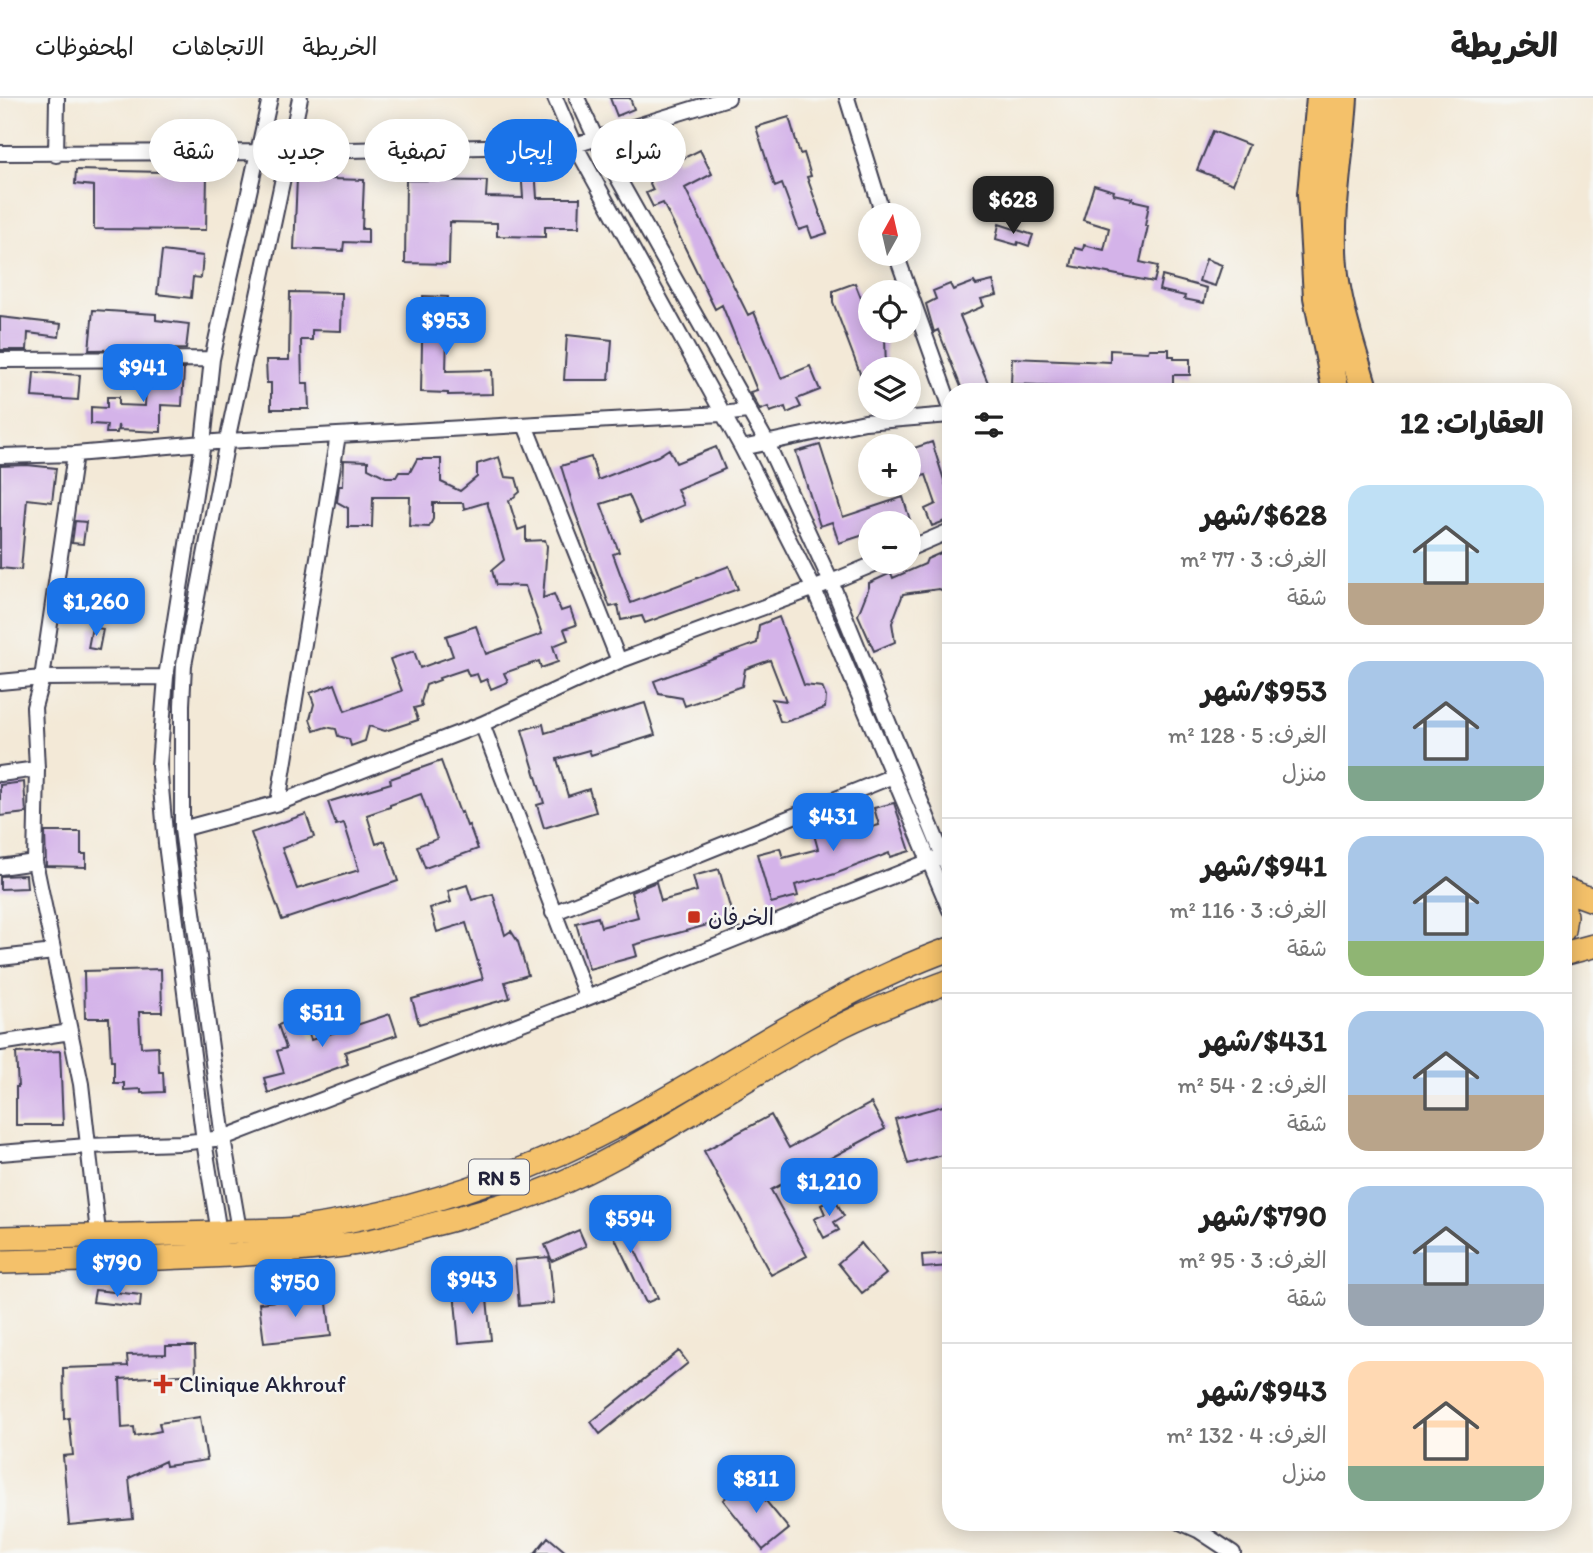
<!DOCTYPE html>
<html lang="ar">
<head>
<meta charset="utf-8">
<style>
  body { margin:0; font-family:Itim,"Playpen Sans Arabic",sans-serif; background:#f2f2f2; color:#222; direction:rtl; height:100vh; display:flex; flex-direction:column; font-size:26px; white-space:nowrap }
  * { box-sizing:border-box; margin:0 }
  p { font-size:23px; color:#767676 }
  .icon { flex:none; width:38px; height:38px; fill:none; stroke:currentColor; stroke-width:2; stroke-linecap:round; stroke-linejoin:round }
  .map { position:relative; flex:1; overflow:hidden; direction:ltr }
  .drawer { position:absolute; left:942px; top:285px; width:630px; height:1148px; display:flex; flex-direction:column; background:#fff; border-radius:28px; box-shadow:0 4px 18px #0003; direction:rtl }
  .drawer>* { flex:none }
  .banner { position:absolute; left:21px; top:21px; width:665px; height:63px; direction:rtl; display:flex; gap:14px }
  .needle { width:46px; rotate:8deg }
  .buttons { position:absolute; left:858px; top:105px; display:grid; gap:14px }
  .buttons a { display:grid; place-items:center; width:63px; height:63px; border-radius:50%; background:#fff; box-shadow:0 4px 18px #0003; font-size:35px }
  .price { position:absolute; translate:-50% -60px; padding:0 16px; border-radius:14px; background:#1a73e8; color:#fff; font-size:23px; line-height:46px; filter:drop-shadow(0 2px 4px #0008) }
  .price::after { content:''; position:absolute; left:50%; top:42px; width:21px; height:16px; margin-left:-10px; background:inherit; clip-path:polygon(0 0,100% 0,50% 100%) }
  .price.on { background:#222; color:#fff }
  ul { padding:0; list-style:none }
  li { display:flex; align-items:center; gap:21px; height:175px; padding:0 28px }
  li+li { border-top:2px solid #e0e0e0 }
  li span { display:grid; place-items:center; flex:none; width:196px; height:140px; border-radius:21px; color:#555 }
  li>.icon { margin-inline-start:auto }
  span .icon { width:84px; height:84px; fill:#fffc; stroke-width:1 }
  li b { font-size:30px }
  h2 { display:flex; justify-content:space-between; align-items:center; height:84px; padding:0 28px; font-size:30px }
  .pill { padding:0 24px; border-radius:32px; background:#fff; box-shadow:0 4px 18px #0003; font-size:24px; line-height:63px }
  .pill.on { background:#1a73e8; color:#fff }
  header { display:flex; align-items:center; gap:42px; box-sizing:border-box; height:98px; padding:0 35px; background:#fff; border-bottom:2px solid #e0e0e0 }
  header strong { font-size:33px }
  nav { display:flex; gap:38px; margin-inline-start:auto; font-size:24px }
  .map>svg:first-child { display:block }
  .building { fill:#d4b3e9 }
  .lines { fill:none; stroke-linecap:round; stroke-linejoin:round }
  .minor-casing { stroke:#414052; stroke-width:18 }
  .trunk-casing { stroke:#414052; stroke-width:26 }
  .motorway-casing { stroke:#414052; stroke-width:30 }
  .minor { stroke:#fff; stroke-width:14 }
  .trunk { stroke:#f4c16b; stroke-width:23 }
  .motorway { stroke:#f4c16b; stroke-width:26 }
  .poi-dot { fill:#c8321e; stroke:#f6f6f2; stroke-width:2.5 }
  .labels { text-anchor:middle; dominant-baseline:central; stroke-width:5; stroke-linejoin:round; paint-order:stroke }
  .shield { fill:#f6f6f2; stroke:#626272; stroke-width:2 }
  .shield-label { font-size:21px; font-weight:bold; fill:#22223b }
  .poi-label { font-size:23px; fill:#22223b; stroke:#f6f6f2; text-anchor:start }
</style>
</head>
<body>
<header>
<strong>الخريطة</strong>
<nav><a>الخريطة</a><a>الاتجاهات</a><a>المحفوظات</a></nav>
</header>
<div class="map">
<svg width="1593" height="1455" viewBox="0 0 1593 1455">
  <rect width="100%" height="100%" fill="#f6f6f2"/>
  <filter id="ink" filterUnits="userSpaceOnUse"><feTurbulence type="fractalNoise" baseFrequency=".0143" numOctaves="2"/><feDisplacementMap in="SourceGraphic" scale="14" xChannelSelector="R" yChannelSelector="G"/><feConvolveMatrix kernelMatrix="1 2 1 2 8 2 1 2 1" color-interpolation-filters="sRGB"/></filter>
  <filter id="wash" filterUnits="userSpaceOnUse"><feTurbulence type="fractalNoise" baseFrequency=".00686" numOctaves="4" result="noise"/><feDisplacementMap in="SourceGraphic" scale="28" xChannelSelector="R" yChannelSelector="G"/><feGaussianBlur stdDeviation="1.57" result="paint"/><feColorMatrix in="noise" values="0 0 0 0 0 0 0 0 0 0 0 0 0 0 0 0 0 1.4 0 .05"/><feComposite in="paint" operator="in"/></filter>
  <g filter="url(#wash)">
    <rect width="100%" height="100%" fill="#f3e9d7"/>
    <g id="blocks">
      <path class="building" d="M610,0H630L634,11L617,18Z
        M789,19L800,56L804,55L811,78L807,79L827,135L812,140L808,129L799,132L782,86L775,89L756,29Z
        M1213,33L1249,47L1233,86L1197,72Z
        M700,52L712,76L685,90L748,217L754,214L781,280L810,268L820,292L797,301L801,309L787,315L785,309L770,314L768,309L760,312L750,294L757,292L722,207L715,211L663,105L653,109L646,95L653,92L648,81L659,75L654,67L673,57L676,64Z
        M535,69L537,100H580L579,129H545V139L497,138V125L450,124L449,166L405,165L406,82L487,83L486,99L523,100L521,70Z
        M76,72L207,75L206,132L94,131V88L75,86Z
        M297,80L364,82L362,131H368V145L344,144L343,153L294,151Z
        M1094,87L1114,93L1113,96L1132,100L1131,102L1149,106L1145,128H1148L1140,164L1158,168L1154,184L1071,168L1075,150L1083,152L1084,147L1104,152L1109,130L1083,122Z
        M999,126L1033,137L1029,148L1018,144L1017,147L996,141Z
        M162,153L203,158L201,180L193,179L191,200L157,196Z
        M1206,161L1222,167L1215,188L1199,183Z
        M1162,178L1207,190L1204,205L1184,201L1185,198L1159,192Z
        M993,183L997,197L981,201L984,208L960,218L989,287L971,294H963L938,232L934,234L926,206L936,201L933,193L950,186L953,192L974,184L976,187Z
        M855,185L870,223V233H883L885,239L886,271H870L869,299L833,204V193Z
        M290,194L342,195L341,233L312,232V242H301L302,285H308L309,311H271V285H267L266,262H289Z
        M423,198L448,199L446,273L492,272L493,296L448,297V295L421,294Z
        M93,212L156,216V222L189,226L186,251L89,252Z
        M0,219L61,226L59,239L28,235L27,252H0Z
        M567,237L612,242L609,282H564Z
        M1149,251H1169V258H1174V261H1190V277H1173V292L1011,286L1012,260L1110,264V252L1148,254Z
        M147,271H184L182,308L161,307V334L119,332L118,327L117,335H106L107,327L91,326V309L107,310V299H119V307L145,308Z
        M34,274L80,277L78,302L32,299Z
        M932,344L950,401V421L932,428L925,411L936,406L926,377L915,380L908,359V352Z
        M820,347L843,419L903,399L910,422L900,425H870V435L839,445L832,424L820,428L796,354Z
        M716,349L725,371L677,391L684,407L641,425L629,397L601,406L619,454L613,456L631,505L729,468L738,491L645,525L642,518L621,522L618,507L610,509L575,414L561,368L591,359L598,382L658,358L669,351L676,365Z
        M499,359L505,379L516,380L520,394L509,403L518,432L526,429V443L545,442L547,448L543,500L554,496L561,513L570,510L576,527L564,531L568,542L553,548L558,564L541,570L539,563L504,575L508,584L491,591L487,581L480,584L477,576L469,578L466,571L439,580L440,582L426,587L421,604L422,608L414,610L418,622L385,633L369,628L365,643L351,648L349,641L338,638L336,631L326,629L314,633L310,621L314,606L310,595L335,586L345,613L402,593L390,561L414,553L420,570L453,558L446,538L476,528L486,556L542,536L525,488L496,487L492,472L504,462L487,404L464,411L463,405H433V421L429,429L409,428L410,399H373L372,429H348V410L337,404L339,388H343L344,362L368,363V370L386,379H396L399,374H410L417,361H441V384L460,393L477,379V366Z
        M27,367L56,370L52,404L27,401L21,472L0,470V368Z
        M75,423L86,424L83,446L72,445Z
        M950,451V495L939,491L903,496L892,525L895,544L874,553L858,517L869,489V485L891,475L893,480L925,466L927,461Z
        M779,519L804,587L822,589L826,599L825,610L785,624L780,623L772,601L786,603L770,562L745,571L742,588L685,608L682,600L659,596L654,583L757,545L759,527Z
        M92,529L103,531L99,552L88,550Z
        M645,605L655,637L591,657L589,652L557,661L568,698L589,691L596,714L544,730L537,707L544,705L522,632L543,626L545,635Z
        M441,663L460,715L462,714L467,728L469,727L478,751L425,770L417,748L437,741L421,696L390,707V709L367,717L376,746L385,743L398,783L282,822L251,735L306,716L314,739L282,750L297,791L359,772L344,725L336,727L328,704L391,685L390,681Z
        M24,684L26,715L0,718V687Z
        M894,705L910,753L890,759L889,755L835,776L795,787L798,798L771,805L757,756L780,750L783,760L818,751L810,722L835,715L841,738L879,727L874,710Z
        M45,734H81V756H86V769L46,768Z
        M719,771L733,820L634,847L637,858L589,871L576,825L598,819L601,829L638,819L631,794L656,784L661,803L697,793L693,778Z
        M26,777L27,790L0,791V778Z
        M467,787L472,802L493,796L505,837L511,833L518,844L528,877L505,884L510,900L419,926L412,901L483,881L466,825L437,834L430,810L451,804L448,793Z
        M161,871L162,914H139L141,949L158,948L159,974H163L164,994L141,995V991L124,992V985H114V963H111L109,920H85L84,873Z
        M390,916L397,937L345,954L348,966L268,995L264,980L284,975L277,953L286,950L278,927L303,918L311,942Z
        M60,953L63,1027H16V989H18L16,955Z
        M871,1005L885,1031L771,1092L807,1158L771,1177L704,1053L771,1017L789,1050Z
        M950,1006V1055L908,1066L895,1021Z
        M834,1100L844,1118L834,1124L839,1132L824,1140L814,1121L825,1116L821,1107Z
        M610,1107L626,1133L658,1200L646,1205L601,1111Z
        M579,1132L586,1148L552,1163L545,1147Z
        M861,1145L886,1176L862,1195L838,1165Z
        M950,1155V1168L923,1170L922,1157Z
        M549,1159L554,1205L519,1208L515,1162Z
        M486,1190L491,1242L459,1245L454,1193Z
        M95,1192L141,1197L140,1209L93,1204Z
        M326,1197L331,1238L264,1245L259,1205Z
        M166,1248H195L196,1276L120,1281L122,1330L134,1329L135,1338L161,1333L159,1325L200,1319L207,1362L166,1368L165,1363L129,1380L133,1421L69,1427L63,1358L73,1357L69,1320L64,1321L63,1270L128,1268L127,1257L166,1256Z
        M679,1253L688,1265L600,1336L591,1324Z
        M748,1381L789,1431L763,1452L723,1402Z
        M548,1439L567,1455H535Z"/>
    </g>
  </g>
  <g filter="url(#ink)">
    <use href="#blocks" fill-opacity="0" stroke="#414052" stroke-width="2"/>
    <g class="lines">
      <defs>
        <path id="minor" d="M555,0L575,47L742,350L813,489L950,812
          M577,0L596,41L766,343L831,484L950,775
          M847,0L883,117
          M0,55L259,54L575,47L728,0
          M56,57L57,0
          M896,156L950,307
          M0,262L212,261
          M525,327L619,563
          M742,350L865,324L950,317
          M75,356L42,580L34,609L37,671L35,764L81,986L99,1143
          M0,358L75,356L227,343L722,316L747,313
          M908,451L950,433
          M0,584L42,580L166,579
          M482,626L587,900
          M0,676L37,671
          M278,705L338,337
          M182,731L278,705L482,626L619,563L831,484L879,464
          M0,769L35,764
          M553,815L893,678
          M0,860L54,854
          M0,945L70,934
          M0,1055L87,1048L180,1045L223,1040L587,900L950,755
          M239,1132L223,1040L182,731V607L184,567L227,343L300,0
          M219,1135L204,1043L166,746L159,667L166,579L203,345L212,261L270,0
          M1180,1424L1198,1432L1233,1455"/>
        <path id="trunk" d="M1563,791L1593,802
          M1563,803L1565,818L1563,832
          M1563,856L1593,848
          M0,1140L219,1135C245,1131 272,1134 298,1131C414,1115 525,1077 628,1022C737,964 833,893 950,851
          M0,1164C113,1161 231,1161 343,1147C373,1144 402,1135 431,1127C477,1115 523,1103 566,1083C663,1039 748,975 843,927C877,910 914,897 950,883"/>
        <path id="motorway" d="M1320,0L1311,96L1317,199L1336,294
          M1344,0C1341,54 1329,114 1334,168C1338,211 1353,252 1365,294"/>
      </defs>
      <use href="#minor" class="minor-casing"/>
      <use href="#trunk" class="trunk-casing"/>
      <use href="#motorway" class="motorway-casing"/>
      <use href="#minor" class="minor"/>
      <use href="#trunk" class="trunk"/>
      <use href="#motorway" class="motorway"/>
    </g>
  </g>
  <g class="poi-dot">
    <rect x="687" y="812" width="14" height="14" rx="3.5"/>
    <path d="M159.5 1275.5h7v7h7v7h-7v7h-7v-7h-7v-7h7z"/>
  </g>
  <g class="labels">
    <rect class="shield" x="469" y="1061.5" width="60" height="35" rx="5"/>
    <g class="shield-label">
      <text x="499" y="1079">RN 5</text>
    </g>
    <g class="poi-label">
      <text x="708" y="819">الخرفان</text>
      <text x="179" y="1286">Clinique Akhrouf</text>
    </g>
  </g>
</svg>
<div class="buttons">
<a><svg class="needle" viewBox="-14 -14 28 28"><path d="M0-13l5 13h-10z" fill="#e53935"/><path d="M0 13l5-13h-10z" fill="#767676"/></svg></a>
<a><svg class="icon" aria-label="locate" viewBox="0 0 24 24"><circle cx="12" cy="12" r="6"/><path d="M12 2v4M12 18v4M2 12h4M18 12h4"/></svg></a>
<a><svg class="icon" aria-label="layers" viewBox="0 0 24 24"><path d="M12 4l9 5-9 5-9-5zM3 14l9 5 9-5"/></svg></a>
<a>+</a>
<a>−</a>
</div>
<b class="price on" style="left:1013px;top:138px">$628</b>
<b class="price" style="left:446px;top:259px">$953</b>
<b class="price" style="left:143px;top:306px">$941</b>
<b class="price" style="left:96px;top:540px">$1,260</b>
<b class="price" style="left:833px;top:755px">$431</b>
<b class="price" style="left:322px;top:951px">$511</b>
<b class="price" style="left:829px;top:1120px">$1,210</b>
<b class="price" style="left:630px;top:1157px">$594</b>
<b class="price" style="left:117px;top:1201px">$790</b>
<b class="price" style="left:472px;top:1218px">$943</b>
<b class="price" style="left:295px;top:1221px">$750</b>
<b class="price" style="left:756px;top:1417px">$811</b>
<div class="banner">
<a class="pill">شراء</a>
<a class="pill on">إيجار</a>
<a class="pill">تصفية</a>
<a class="pill">جديد</a>
<a class="pill">شقة</a>
</div>
<section class="drawer">
<h2>العقارات: 12<svg class="icon" aria-label="filters" viewBox="0 0 24 24"><path d="M4 7h16M4 17h16"/><circle cx="9" cy="7" r="2"/><circle cx="15" cy="17" r="2"/></svg></h2>
<ul>
<li><span style="background:linear-gradient(#bfe0f5 70%,#b9a48a 0)"><svg class="icon" aria-label="home" viewBox="0 0 24 24"><path d="M3 11l9-7 9 7M6 9v11h12V9"/></svg></span><div><b>$628/شهر</b><p>الغرف: 3 · 77 m²</p><p>شقة</p></div></li>
<li><span style="background:linear-gradient(#a9c7e8 75%,#7fa58c 0)"><svg class="icon" aria-label="home" viewBox="0 0 24 24"><path d="M3 11l9-7 9 7M6 9v11h12V9"/></svg></span><div><b>$953/شهر</b><p>الغرف: 5 · 128 m²</p><p>منزل</p></div></li>
<li><span style="background:linear-gradient(#a9c7e8 75%,#8fb573 0)"><svg class="icon" aria-label="home" viewBox="0 0 24 24"><path d="M3 11l9-7 9 7M6 9v11h12V9"/></svg></span><div><b>$941/شهر</b><p>الغرف: 3 · 116 m²</p><p>شقة</p></div></li>
<li><span style="background:linear-gradient(#a9c7e8 60%,#b9a48a 0)"><svg class="icon" aria-label="home" viewBox="0 0 24 24"><path d="M3 11l9-7 9 7M6 9v11h12V9"/></svg></span><div><b>$431/شهر</b><p>الغرف: 2 · 54 m²</p><p>شقة</p></div></li>
<li><span style="background:linear-gradient(#a9c7e8 70%,#9aa5b1 0)"><svg class="icon" aria-label="home" viewBox="0 0 24 24"><path d="M3 11l9-7 9 7M6 9v11h12V9"/></svg></span><div><b>$790/شهر</b><p>الغرف: 3 · 95 m²</p><p>شقة</p></div></li>
<li><span style="background:linear-gradient(#ffd9b3 75%,#7fa58c 0)"><svg class="icon" aria-label="home" viewBox="0 0 24 24"><path d="M3 11l9-7 9 7M6 9v11h12V9"/></svg></span><div><b>$943/شهر</b><p>الغرف: 4 · 132 m²</p><p>منزل</p></div></li>
</ul>
</section>
</div>
</body>
</html>
